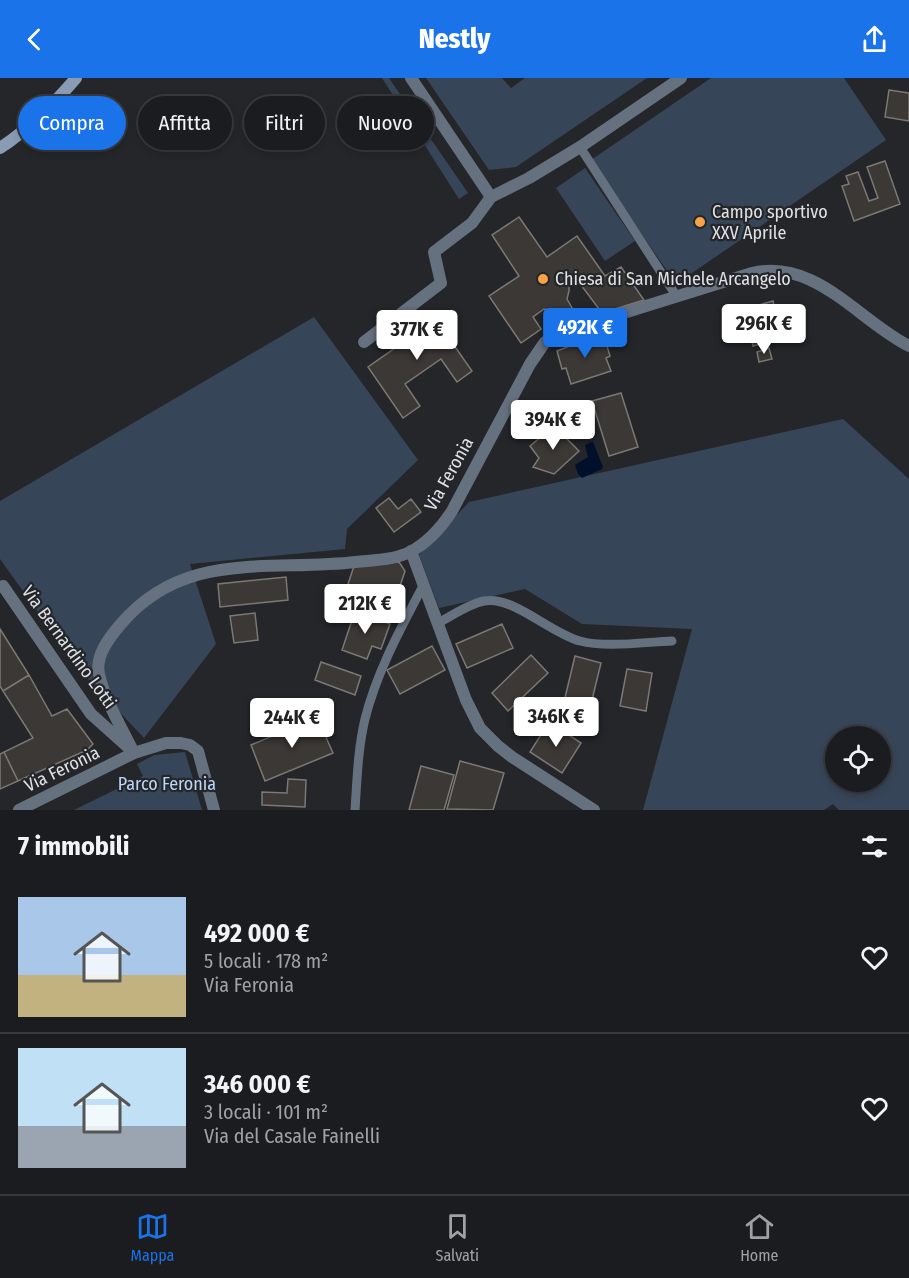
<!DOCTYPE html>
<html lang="it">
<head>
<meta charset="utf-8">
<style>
  body { margin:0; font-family:"Fira Sans Condensed",sans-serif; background:#28292d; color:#f1f3f6; height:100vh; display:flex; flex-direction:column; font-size:22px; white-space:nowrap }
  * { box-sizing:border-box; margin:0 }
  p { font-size:20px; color:#a0a1a5 }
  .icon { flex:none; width:33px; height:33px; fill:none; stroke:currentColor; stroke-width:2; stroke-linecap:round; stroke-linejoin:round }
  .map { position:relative; height:732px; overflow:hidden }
  .side { display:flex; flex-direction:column; background:#1b1c20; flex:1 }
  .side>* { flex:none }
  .hud { position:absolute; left:18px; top:18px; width:600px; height:54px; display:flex; gap:12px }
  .controls { position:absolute; left:825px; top:648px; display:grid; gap:12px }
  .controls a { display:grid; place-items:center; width:66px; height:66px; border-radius:50%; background:#1b1c20; box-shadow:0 3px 9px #0003,0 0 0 2px #393a3e; font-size:30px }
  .price { position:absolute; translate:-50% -51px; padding:0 14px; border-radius:6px; background:#fff; color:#222; font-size:20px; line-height:39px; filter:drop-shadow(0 2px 3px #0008) }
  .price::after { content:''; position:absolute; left:50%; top:36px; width:18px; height:14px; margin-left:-9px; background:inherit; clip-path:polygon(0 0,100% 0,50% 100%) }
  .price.on { background:#1a73e8; color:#fff }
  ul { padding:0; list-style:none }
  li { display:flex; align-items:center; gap:18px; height:150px; padding:0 18px }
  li+li { border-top:2px solid #393a3e }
  li span { display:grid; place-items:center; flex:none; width:168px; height:120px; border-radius:0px; color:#555 }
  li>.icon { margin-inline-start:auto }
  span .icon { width:72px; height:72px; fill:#fffc; stroke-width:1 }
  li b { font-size:26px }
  h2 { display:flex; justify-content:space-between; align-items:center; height:72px; padding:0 18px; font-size:26px }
  .pill { padding:0 21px; border-radius:27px; background:#1b1c20; box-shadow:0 3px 9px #0003,0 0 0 2px #393a3e; font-size:21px; line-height:54px }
  .pill.on { background:#1a73e8; color:#fff }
  header { display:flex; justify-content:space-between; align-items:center; height:78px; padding:0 18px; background:#1a73e8; color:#fff; font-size:27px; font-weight:800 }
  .menu { display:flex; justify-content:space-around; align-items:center; height:84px; border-top:2px solid #393a3e; background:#1b1c20; font-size:16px; color:#a0a1a5 }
  .menu a { display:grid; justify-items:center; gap:3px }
  .menu .on { color:#1a73e8 }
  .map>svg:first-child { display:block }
  .green { fill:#374558; fill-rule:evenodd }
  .water { fill:#00102b }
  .building { fill:#3c3835; stroke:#7c7874; stroke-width:1.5 }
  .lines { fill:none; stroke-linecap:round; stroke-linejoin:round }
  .lane { stroke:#667180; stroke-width:9 }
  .street { stroke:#667180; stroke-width:12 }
  .secondary { stroke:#8a9cb4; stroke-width:12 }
  .poi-dot { fill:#f6a247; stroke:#24262a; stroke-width:2 }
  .labels { text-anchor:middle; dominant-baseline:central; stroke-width:4.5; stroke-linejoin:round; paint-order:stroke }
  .poi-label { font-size:18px; fill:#dfe1e4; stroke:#24262a; text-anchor:start }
  .street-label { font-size:18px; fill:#dfe1e4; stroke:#24262a }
  .park-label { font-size:18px; fill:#bcd6f8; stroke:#24262a }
</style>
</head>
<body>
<header><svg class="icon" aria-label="back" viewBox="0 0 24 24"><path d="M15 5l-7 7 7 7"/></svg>Nestly<svg class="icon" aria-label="share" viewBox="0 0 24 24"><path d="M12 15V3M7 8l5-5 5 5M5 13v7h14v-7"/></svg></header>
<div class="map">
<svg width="909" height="732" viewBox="0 0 909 732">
  <rect width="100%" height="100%" fill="#24262a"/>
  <path class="green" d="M382,0H389L468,115L459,121Z
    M426,0H502L511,10L525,0H647L516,89L489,92Z
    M711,0H844L886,62L676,206L591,82Z
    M585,90L635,163L605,183L556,110Z
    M314,239L418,382L347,451L345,471L190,486L216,566L144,660L78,590L0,481V423Z
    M843,341L909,401V732H839L833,726L824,732H643L692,551L582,546L525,511L439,530L419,477L469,424ZM836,658H880V704H836Z
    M185,674L202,732H74L143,698L137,686L154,677Z"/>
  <path class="water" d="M591,364H593L603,389L602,391L582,400L578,396L575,387L588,379L585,367Z"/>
  <path class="building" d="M889,12L909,15V43L885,39Z
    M885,83L900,126L854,143L842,108L849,106L846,98L858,94L869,123L878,120L867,89Z
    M519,139L547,179L577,158L605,198L621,189L644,222L602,235L575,199L569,204V213L567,221L576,237L552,248L547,237L554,233L544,231L533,239L541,251L521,265L489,218L519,198L492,157Z
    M773,223L775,232L779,231L782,242L785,241L790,258L753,268L750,255L746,256L744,246L749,245L745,231Z
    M426,236L429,240L433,237L472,293L457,304L441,281L405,306L420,328L403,340L368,289L405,263L399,254Z
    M604,258L610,278L606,280L611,293L571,306L566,290L562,291L557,273L590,260V263Z
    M769,270L772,281L759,284L757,274Z
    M621,315L638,369L609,378L592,323Z
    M554,348L579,373L554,396L533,389L539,380L530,368Z
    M389,420L398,431L411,421L421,434L394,454L376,430Z
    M399,484L405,493L392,532L358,521L355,529L348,527L344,537L337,534L339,528L334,526L339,513L345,515L354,488Z
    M286,499L288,522L220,529L218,506Z
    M355,533L390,546L381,571L372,568L367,581L342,572Z
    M255,535L258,562L234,565L230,538Z
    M502,546L513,570L467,590L456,566Z
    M0,551L29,597L3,613L0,608Z
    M432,568L445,592L400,616L387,592Z
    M531,577L548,595L508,633L492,615Z
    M575,578L601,585L589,634L563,628Z
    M321,584L361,598L355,617L315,602Z
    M627,591L652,595L646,633L620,628Z
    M29,597L52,638L67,631L93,666L87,672L18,703L4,674L33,660L3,613Z
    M317,639L333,675L265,703L251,667Z
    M549,644L581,665L562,695L530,674Z
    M4,674L18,703L0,711V676Z
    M460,683L504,695L493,732L447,731Z
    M421,688L454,697L444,732H409Z
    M288,701L306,702L305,729L262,727V714L287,715Z"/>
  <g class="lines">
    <path class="lane" d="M580,69L677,219
      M438,545C452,538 468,526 484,523C512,517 550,555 580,563C605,570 646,564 672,563
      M355,732C357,702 358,670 365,641C377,593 401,550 424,506"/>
    <path class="street" d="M411,0L491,119
      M364,264L441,205L434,174L472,145L491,119L529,100L580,69L681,0
      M411,473L466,622L480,650L498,668L512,679L594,732
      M3,508L91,636L129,670
      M134,675C122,650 105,623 99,596C95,578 109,560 120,547C184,471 268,494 356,484C374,482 394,482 410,474C427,465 441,450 452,433L530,286L545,264L556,256L752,195C815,180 858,242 909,268
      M19,732L134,675L166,665H181L190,667L198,673L214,732"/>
    <path class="secondary" d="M0,70C29,51 53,27 76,0"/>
  </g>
  <g class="poi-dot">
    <circle cx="700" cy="144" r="6"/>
    <circle cx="543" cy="201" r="6"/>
  </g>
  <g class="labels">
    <g class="poi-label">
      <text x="712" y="134">Campo sportivo<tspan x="712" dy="21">XXV Aprile</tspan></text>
      <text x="555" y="201">Chiesa di San Michele Arcangelo</text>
    </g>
    <g class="street-label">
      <text transform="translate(449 396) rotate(-61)">Via Feronia</text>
      <text transform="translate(69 569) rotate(54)">Via Bernardino Lotti</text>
      <text transform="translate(62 691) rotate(-26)">Via Feronia</text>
    </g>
    <g class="park-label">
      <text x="167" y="706">Parco Feronia</text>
    </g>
  </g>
</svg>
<div class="controls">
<a><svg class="icon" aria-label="locate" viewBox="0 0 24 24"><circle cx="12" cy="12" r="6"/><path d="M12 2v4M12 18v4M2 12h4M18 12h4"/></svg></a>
</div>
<b class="price" style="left:764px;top:277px">296K €</b>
<b class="price on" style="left:585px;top:281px">492K €</b>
<b class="price" style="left:417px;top:283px">377K €</b>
<b class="price" style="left:553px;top:373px">394K €</b>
<b class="price" style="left:365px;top:557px">212K €</b>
<b class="price" style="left:556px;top:670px">346K €</b>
<b class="price" style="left:292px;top:671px">244K €</b>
<div class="hud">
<a class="pill on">Compra</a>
<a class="pill">Affitta</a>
<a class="pill">Filtri</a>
<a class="pill">Nuovo</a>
</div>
</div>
<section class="side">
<h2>7 immobili<svg class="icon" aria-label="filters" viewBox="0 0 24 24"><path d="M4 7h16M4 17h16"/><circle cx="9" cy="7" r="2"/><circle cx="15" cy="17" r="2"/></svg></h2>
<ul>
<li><span style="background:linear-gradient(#a9c7e8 65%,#c2b280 0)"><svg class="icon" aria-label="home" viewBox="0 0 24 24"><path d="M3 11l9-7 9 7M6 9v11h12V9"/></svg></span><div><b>492 000 €</b><p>5 locali · 178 m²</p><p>Via Feronia</p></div><svg class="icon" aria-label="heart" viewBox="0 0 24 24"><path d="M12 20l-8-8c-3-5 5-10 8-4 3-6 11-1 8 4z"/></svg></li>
<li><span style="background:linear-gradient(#bfe0f5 65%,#9aa5b1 0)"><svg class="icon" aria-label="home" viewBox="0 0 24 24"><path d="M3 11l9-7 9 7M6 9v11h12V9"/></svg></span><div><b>346 000 €</b><p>3 locali · 101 m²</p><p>Via del Casale Fainelli</p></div><svg class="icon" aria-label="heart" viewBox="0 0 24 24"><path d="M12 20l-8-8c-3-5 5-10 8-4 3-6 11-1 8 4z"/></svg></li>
</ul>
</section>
<nav class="menu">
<a class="on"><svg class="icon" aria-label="map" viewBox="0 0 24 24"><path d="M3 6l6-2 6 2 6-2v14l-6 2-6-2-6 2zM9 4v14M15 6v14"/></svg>Mappa</a>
<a><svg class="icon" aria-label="saved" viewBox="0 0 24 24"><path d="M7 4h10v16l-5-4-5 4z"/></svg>Salvati</a>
<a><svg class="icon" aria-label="home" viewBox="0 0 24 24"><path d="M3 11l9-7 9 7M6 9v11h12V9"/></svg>Home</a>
</nav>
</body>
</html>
